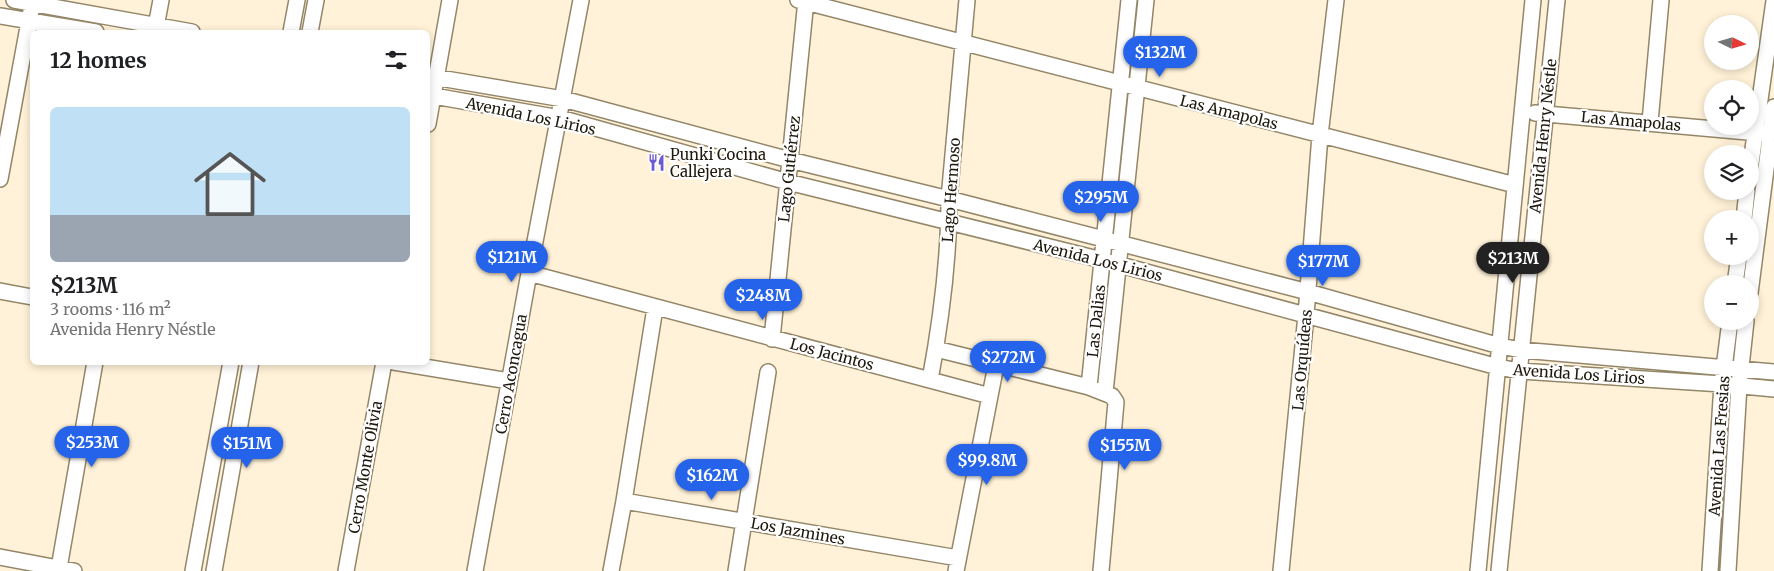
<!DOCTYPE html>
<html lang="en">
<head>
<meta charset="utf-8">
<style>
  body { margin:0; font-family:Merriweather,serif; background:#f6f6f6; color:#202124; height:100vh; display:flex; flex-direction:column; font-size:19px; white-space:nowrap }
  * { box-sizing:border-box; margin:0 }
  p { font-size:16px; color:#757577 }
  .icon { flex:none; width:28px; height:28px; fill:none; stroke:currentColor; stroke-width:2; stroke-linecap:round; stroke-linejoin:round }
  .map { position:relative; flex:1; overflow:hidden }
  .sheet { position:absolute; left:30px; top:30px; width:400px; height:335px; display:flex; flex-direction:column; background:#fff; border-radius:8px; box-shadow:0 2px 8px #0003 }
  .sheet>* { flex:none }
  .needle { width:32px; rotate:95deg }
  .buttons { position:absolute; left:1704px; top:15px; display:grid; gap:10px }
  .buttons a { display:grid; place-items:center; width:55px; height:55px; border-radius:50%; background:#fff; box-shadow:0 2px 8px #0003; font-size:25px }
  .price { position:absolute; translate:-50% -42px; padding:0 11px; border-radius:18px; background:#2563eb; color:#fff; font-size:16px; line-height:32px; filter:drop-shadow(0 1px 2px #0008) }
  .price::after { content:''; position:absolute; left:50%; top:30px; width:15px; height:11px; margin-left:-8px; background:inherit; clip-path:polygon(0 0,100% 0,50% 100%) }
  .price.active { background:#222; color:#fff }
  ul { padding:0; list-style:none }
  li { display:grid; align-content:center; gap:10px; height:265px; padding:0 20px }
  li+li { border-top:1px solid #e0e0e0 }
  li span { display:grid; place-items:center; height:155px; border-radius:8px; color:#555 }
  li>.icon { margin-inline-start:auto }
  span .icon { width:90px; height:90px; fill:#fffc; stroke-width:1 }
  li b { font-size:21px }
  h2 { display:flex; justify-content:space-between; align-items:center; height:60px; padding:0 20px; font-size:21px }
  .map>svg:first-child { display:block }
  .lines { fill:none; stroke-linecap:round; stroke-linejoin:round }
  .street-casing { stroke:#948668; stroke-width:18 }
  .street { stroke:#fff; stroke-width:15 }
  .labels { text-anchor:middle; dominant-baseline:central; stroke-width:4.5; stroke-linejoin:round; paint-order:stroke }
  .street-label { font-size:15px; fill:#1d170c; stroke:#fff }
  .poi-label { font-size:15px; fill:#1d170c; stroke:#fff; text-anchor:start }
</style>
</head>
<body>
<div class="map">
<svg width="1774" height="571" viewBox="0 0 1774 571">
  <rect width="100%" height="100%" fill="#fff2d8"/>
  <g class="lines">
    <defs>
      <path id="street" d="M14,0L192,32
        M798,0L1515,185
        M0,16L96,32
        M155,32L161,0
        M291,32L297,0
        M310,32L316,0
        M428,76L563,99L790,160L949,199L1308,292L1500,346L1521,350L1774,372
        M428,95L560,118L788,182L1102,260L1498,367L1519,371L1722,384L1774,389
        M1535,113L1770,134
        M1650,122L1661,0
        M428,124L450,0
        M1750,170L1774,1
        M0,179L33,0
        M1744,219L1747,191
        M529,273L990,396
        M1735,284L1739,256
        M0,291L32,297
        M1750,293L1774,107
        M655,308L624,501L958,558
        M772,339L806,0
        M936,349L1089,387
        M394,362L509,381
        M930,380C941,321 949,259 949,199L967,0
        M1105,392L1146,0
        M0,557L74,571
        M59,568L95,362
        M193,571L231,362
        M214,571L251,362
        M346,571L384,362
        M475,571L529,273L581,0
        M611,571L624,501
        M736,571L768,372
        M956,571L996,365
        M1101,571L1116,402L1112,396L1089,387L1129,0
        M1281,571L1306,315L1320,135L1336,0
        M1478,571L1533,0
        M1499,571L1557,0
        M1710,571L1722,384L1730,321
        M1728,571L1739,385L1746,321"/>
    </defs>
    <use href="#street" class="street-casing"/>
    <use href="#street" class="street"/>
  </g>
  <defs>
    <symbol id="restaurant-bare" viewBox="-9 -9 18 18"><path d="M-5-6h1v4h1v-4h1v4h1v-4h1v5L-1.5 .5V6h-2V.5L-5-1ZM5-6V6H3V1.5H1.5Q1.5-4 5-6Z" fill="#6b5ad4" stroke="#fff" stroke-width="2.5" paint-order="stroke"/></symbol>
  </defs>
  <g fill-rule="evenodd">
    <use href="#restaurant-bare" x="644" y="150" width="25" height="25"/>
  </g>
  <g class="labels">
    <g class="street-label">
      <text transform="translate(1229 112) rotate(14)">Las Amapolas</text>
      <text transform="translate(531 116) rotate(12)">Avenida Los Lirios</text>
      <text transform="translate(1631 121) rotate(5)">Las Amapolas</text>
      <text transform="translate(1543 136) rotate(-84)">Avenida Henry Néstle</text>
      <text transform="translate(789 169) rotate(-84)">Lago Gutiérrez</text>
      <text transform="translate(951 190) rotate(-86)">Lago Hermoso</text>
      <text transform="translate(1098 260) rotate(14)">Avenida Los Lirios</text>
      <text transform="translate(1096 321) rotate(-84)">Las Dalias</text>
      <text transform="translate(832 354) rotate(15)">Los Jacintos</text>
      <text transform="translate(1302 360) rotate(-85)">Las Orquídeas</text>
      <text transform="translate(511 374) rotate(-80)">Cerro Aconcagua</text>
      <text transform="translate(1579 374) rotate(4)">Avenida Los Lirios</text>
      <text transform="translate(1719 446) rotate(-86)">Avenida Las Fresias</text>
      <text transform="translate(365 467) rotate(-80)">Cerro Monte Olivia</text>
      <text transform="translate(798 531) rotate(10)">Los Jazmines</text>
    </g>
    <g class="poi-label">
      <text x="670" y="154">Punki Cocina<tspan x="670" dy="17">Callejera</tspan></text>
    </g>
  </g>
</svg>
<div class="buttons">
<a><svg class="needle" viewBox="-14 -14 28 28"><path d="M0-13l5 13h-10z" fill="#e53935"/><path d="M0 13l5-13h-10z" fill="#757577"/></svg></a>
<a><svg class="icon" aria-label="locate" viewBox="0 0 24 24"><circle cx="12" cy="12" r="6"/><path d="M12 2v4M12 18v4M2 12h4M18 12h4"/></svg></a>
<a><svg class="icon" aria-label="layers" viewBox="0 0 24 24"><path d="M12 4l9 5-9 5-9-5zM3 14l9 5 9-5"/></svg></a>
<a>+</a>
<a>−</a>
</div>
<b class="price" style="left:1160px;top:78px">$132M</b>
<b class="price" style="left:1101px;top:223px">$295M</b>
<b class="price" style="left:512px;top:283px">$121M</b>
<b class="price active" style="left:1513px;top:284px">$213M</b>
<b class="price" style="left:1323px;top:287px">$177M</b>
<b class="price" style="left:763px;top:321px">$248M</b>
<b class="price" style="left:1008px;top:383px">$272M</b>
<b class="price" style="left:92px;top:468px">$253M</b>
<b class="price" style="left:247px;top:469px">$151M</b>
<b class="price" style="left:1125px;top:471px">$155M</b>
<b class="price" style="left:987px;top:486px">$99.8M</b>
<b class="price" style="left:712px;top:501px">$162M</b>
<section class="sheet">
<h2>12 homes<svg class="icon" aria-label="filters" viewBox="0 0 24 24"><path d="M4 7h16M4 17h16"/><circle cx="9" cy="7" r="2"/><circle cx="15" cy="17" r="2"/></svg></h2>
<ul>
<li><span style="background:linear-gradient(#bfe0f5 70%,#9aa5b1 0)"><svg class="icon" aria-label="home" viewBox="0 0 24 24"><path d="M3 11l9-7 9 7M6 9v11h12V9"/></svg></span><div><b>$213M</b><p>3 rooms · 116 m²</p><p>Avenida Henry Néstle</p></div></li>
</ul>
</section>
</div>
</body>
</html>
